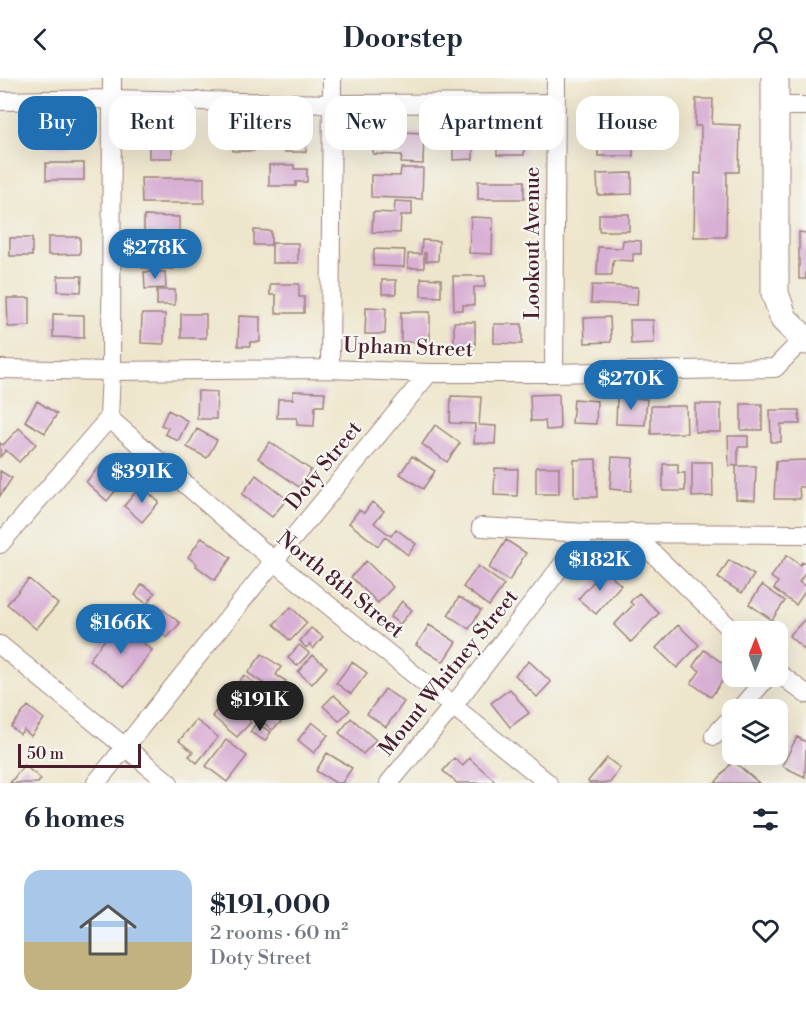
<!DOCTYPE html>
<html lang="en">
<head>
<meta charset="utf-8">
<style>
  body { margin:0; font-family:"Libre Bodoni",serif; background:#f2f2f3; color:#1f2937; height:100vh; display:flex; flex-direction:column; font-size:22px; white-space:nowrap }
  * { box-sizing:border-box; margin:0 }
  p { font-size:20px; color:#747a83 }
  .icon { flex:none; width:33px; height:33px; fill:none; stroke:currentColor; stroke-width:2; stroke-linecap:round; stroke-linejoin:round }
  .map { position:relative; height:705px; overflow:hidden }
  .side { display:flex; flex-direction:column; background:#fff; flex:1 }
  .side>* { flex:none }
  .guide { position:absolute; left:18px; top:18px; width:771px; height:54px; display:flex; gap:12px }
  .needle { width:39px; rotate:1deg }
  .fabs { position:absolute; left:722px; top:543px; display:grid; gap:12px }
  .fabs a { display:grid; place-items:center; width:66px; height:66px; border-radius:12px; background:#fff; box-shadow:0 6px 24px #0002; font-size:30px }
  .scale { position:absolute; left:18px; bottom:15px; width:123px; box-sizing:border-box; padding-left:6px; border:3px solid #4a1f2b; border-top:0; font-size:16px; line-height:21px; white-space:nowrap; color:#4a1f2b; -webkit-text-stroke:4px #f6f6f2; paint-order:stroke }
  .price { position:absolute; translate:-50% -51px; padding:0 14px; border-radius:21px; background:#1f6fb2; color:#fff; font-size:20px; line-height:39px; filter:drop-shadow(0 2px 3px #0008) }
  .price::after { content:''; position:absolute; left:50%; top:36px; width:18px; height:14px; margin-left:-9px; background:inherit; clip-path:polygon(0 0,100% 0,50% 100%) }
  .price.selected { background:#222; color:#fff }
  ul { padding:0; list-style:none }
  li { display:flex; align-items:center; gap:18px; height:150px; padding:0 24px }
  li span { display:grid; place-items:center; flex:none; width:168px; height:120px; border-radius:18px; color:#555 }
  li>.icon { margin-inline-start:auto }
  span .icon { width:72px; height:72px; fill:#fffc; stroke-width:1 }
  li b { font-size:26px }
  h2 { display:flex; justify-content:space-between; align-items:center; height:72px; padding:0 24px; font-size:26px }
  .pill { padding:0 21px; border-radius:18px; background:#fff; box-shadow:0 6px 24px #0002; font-size:21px; line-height:54px }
  .pill.selected { background:#1f6fb2; color:#fff }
  header { display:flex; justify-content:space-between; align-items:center; height:78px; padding:0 24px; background:#fff; font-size:27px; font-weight:700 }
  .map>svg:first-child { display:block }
  .building { fill:#d9b0d5 }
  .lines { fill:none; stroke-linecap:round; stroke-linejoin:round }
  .minor-casing { stroke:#9c827c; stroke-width:20 }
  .secondary-casing { stroke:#9c827c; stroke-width:29 }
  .minor { stroke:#fff; stroke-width:18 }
  .secondary { stroke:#fff; stroke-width:27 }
  .labels { text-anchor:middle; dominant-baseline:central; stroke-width:4.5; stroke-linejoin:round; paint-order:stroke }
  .street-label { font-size:21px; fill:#4a1f2b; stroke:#f6f6f2 }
</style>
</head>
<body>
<header><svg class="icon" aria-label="back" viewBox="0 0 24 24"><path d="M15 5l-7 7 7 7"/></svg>Doorstep<svg class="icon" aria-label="person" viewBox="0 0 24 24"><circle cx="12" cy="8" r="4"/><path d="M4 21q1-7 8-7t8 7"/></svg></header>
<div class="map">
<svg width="806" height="705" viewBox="0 0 806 705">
  <rect width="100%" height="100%" fill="#f6f6f2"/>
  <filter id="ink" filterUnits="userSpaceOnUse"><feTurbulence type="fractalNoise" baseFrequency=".0167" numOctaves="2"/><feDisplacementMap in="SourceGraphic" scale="12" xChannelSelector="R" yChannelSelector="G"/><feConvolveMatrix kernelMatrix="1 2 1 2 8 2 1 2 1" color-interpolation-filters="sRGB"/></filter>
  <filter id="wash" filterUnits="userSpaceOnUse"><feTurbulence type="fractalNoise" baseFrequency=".008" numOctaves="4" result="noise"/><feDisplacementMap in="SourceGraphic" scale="24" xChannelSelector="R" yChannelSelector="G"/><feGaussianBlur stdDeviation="1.35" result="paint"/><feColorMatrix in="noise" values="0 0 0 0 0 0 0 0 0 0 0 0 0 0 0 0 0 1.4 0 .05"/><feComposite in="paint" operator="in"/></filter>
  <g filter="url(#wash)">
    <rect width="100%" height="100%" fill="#eee6cc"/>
    <g id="blocks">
      <path class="building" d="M696,21H713L712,46L740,47L739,94H727L726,159H694L695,95L701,96V48H695Z
        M646,49H663V65H646Z
        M149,50H172V80H149Z
        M47,51H81V69H47Z
        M271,51L307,53L306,74H284V69H271Z
        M497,52L525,53L524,77H497Z
        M233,53L254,54V73H233Z
        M373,53L424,55L423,86L401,85L402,77L373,76Z
        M453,53H473V81L453,82Z
        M633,57V78H598V58Z
        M46,85H84V102H46Z
        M269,87H294V91H307V104H296V108H269Z
        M401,90H423L422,121L371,119V97L400,98Z
        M632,95V116L598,117L597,96Z
        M141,100H204V125H142Z
        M478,103H524V121H478Z
        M395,123L412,124V137H401L400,155L372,154L373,134L394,135Z
        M599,136H629V153H599Z
        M144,138L179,139V156H144Z
        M471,139L493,140L492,176L469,175Z
        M254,152L271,153V167H254Z
        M799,154L806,155V201H799Z
        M48,159H80V176L48,177Z
        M10,160H32V178H10Z
        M422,162L439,163L438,183H426V175H424V190H408V176H421Z
        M623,162L641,163V176H633V183L613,182L612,197H597L598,169L622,170Z
        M272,165H298V185H272Z
        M143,168L175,169L174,191L142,190Z
        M374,171L405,172L404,189L373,188Z
        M144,194H165L166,210L145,211Z
        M58,198H82L81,214L58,213Z
        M453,198H485V209H474V227H463V232H454Z
        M421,200L441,201V219L421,218Z
        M382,202H396V216H382Z
        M270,206H299V219H304V235H276V217H270Z
        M592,207L638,209L637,227L591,225Z
        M157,212H175V227H157Z
        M7,220H30V248L8,249Z
        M366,229L386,230L385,256H365Z
        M401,234H430V264H401Z
        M53,236L84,237V260L53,259Z
        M142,236H165L164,266L141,265Z
        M181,236H206V260H181Z
        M239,238L260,239V264H250V268H238Z
        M610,239L611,264L585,265L584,240Z
        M630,242H653L654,265L631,266Z
        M454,244H475V270H454Z
        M494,246H522V266L494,265Z
        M198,313L217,314L216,341H197Z
        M293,313L325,314L324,328H315L314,348L297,347V340H277L278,321H293Z
        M559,316L560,351L546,352L545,343H531L530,317Z
        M451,318L481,319L479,347L496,348L495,366L474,365L475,346L450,345Z
        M617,319L647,321L645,347L616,346Z
        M574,321L597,323L596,346L572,345Z
        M37,323L57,336L45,355L25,343Z
        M695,326H721V354H695Z
        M741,326H762V352H741Z
        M651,328H686L687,355L651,356Z
        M168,332L188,343L178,363L165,356L168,350L161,347Z
        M770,332H799L800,346H781V364H771Z
        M435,347L460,365L447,384L422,366Z
        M19,350L36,366L19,384L6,372L0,379V365L3,367Z
        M197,351L217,362L207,380L187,369Z
        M728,358H748V369H738V387L729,388Z
        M270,364L311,392L299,409L258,380Z
        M412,378L435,393L423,411L400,396Z
        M612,379L633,380L631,413L610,411Z
        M106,381L127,399L107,423L86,404Z
        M596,381L597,419H574V382Z
        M806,382V409H799L800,421H774L776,383Z
        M692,384H712L713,418L692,419Z
        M663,386H678V395H685V413H663Z
        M736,388H756L755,422L736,421Z
        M536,389H559V416H536Z
        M495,390L518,391L517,418L494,417Z
        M0,393L12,400L0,418Z
        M256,397L287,421L272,439L242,416Z
        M141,408L159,424L142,444L124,428Z
        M372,424L384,433L374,445L391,458L396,451L416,466L408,477L385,459L378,468L349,445L359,432L364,435Z
        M202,459L231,480L215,502L196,488L197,486L188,479Z
        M506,462L526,475L509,503L489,490Z
        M787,477L800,487L802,484L806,487V494L799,504L806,509V512L796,527L774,511L778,504L771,499Z
        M729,482L754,497L742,515L718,500Z
        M366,483L393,509L378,525L351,499Z
        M478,488L504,507L489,528L463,509Z
        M604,492L621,507L596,536L578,521Z
        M29,501L58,526L36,551L7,526Z
        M142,506L155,515L147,526L135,517Z
        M762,507L785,523L772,542L749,526Z
        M639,515L659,535L631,564L614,547L633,527L630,524Z
        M459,519L481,532L469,551L448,537Z
        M402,523L412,532L400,546L390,539Z
        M155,525L180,545L167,560L142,540Z
        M291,529L307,545L290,563L274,546Z
        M806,540V573L789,558Z
        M117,546L152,572L125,609L89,582Z
        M429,547L456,564L443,584L416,567Z
        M678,547L699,567L677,590L656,570Z
        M311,550L323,559L313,571L310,566L306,570L300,563Z
        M299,567L309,575L297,588L288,580Z
        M704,572L731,591L711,619L691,605L700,593L693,588Z
        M262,576L281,589L276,597L286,603L278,615L248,595Z
        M313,577L327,589L312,606L298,594Z
        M529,583L551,604L537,619L515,597Z
        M352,584L367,595L351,616L336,605Z
        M244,597L269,617L254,636L229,616Z
        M385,611L404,624L386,649L367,636Z
        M510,611L529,635L510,649L491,625Z
        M334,617L350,632L339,643L323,628Z
        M226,622L251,644L237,659L212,638Z
        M28,628L44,641L31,658L24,652L20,656L11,649Z
        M269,634L281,644L272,652L262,643Z
        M351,640L376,662L363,676L339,655Z
        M196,642L218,659L197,685L189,678L193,674L179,663Z
        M312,644L328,657L314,675L298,662Z
        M256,645L271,654L265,663L250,654Z
        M797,659L806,664L805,699L782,688Z
        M226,662L247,678L227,704L206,688Z
        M327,675L352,690L342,705H336L316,693Z
        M454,680L463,688L469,680L494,702L491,705H457L443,693Z
        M607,680L620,690L610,705H589L588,703Z
        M733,683L759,705H715Z
        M24,687L41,701L38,705H10Z"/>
    </g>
  </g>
  <g filter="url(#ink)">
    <use href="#blocks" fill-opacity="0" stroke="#9c827c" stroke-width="1.5"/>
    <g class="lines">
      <defs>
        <path id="minor" d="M0,23L112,21L332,26L556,25
          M775,28H806
          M0,291L111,293L330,291L429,295H554L775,290L803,261
          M330,291L332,0
          M554,295L556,0
          M109,340L274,483L548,705
          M481,449L587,455L806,456
          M631,454L734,554
          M0,466L109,340L111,293L112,0
          M0,567L169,705
          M777,594L806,616
          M739,632L768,598
          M714,658L732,639
          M96,705L274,483L429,295
          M389,705L453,628L587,455"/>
        <path id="secondary" d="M775,0V215L784,241L806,263"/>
      </defs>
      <use href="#minor" class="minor-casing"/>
      <use href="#secondary" class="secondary-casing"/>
      <use href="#minor" class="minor"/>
      <use href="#secondary" class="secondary"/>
    </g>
  </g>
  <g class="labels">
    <g class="street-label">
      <text transform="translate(533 165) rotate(-90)">Lookout Avenue</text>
      <text transform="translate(408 270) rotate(2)">Upham Street</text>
      <text transform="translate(324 388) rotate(-51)">Doty Street</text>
      <text transform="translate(340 507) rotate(39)">North 8th Street</text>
      <text transform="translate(449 595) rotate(-51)">Mount Whitney Street</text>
    </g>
  </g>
</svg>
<div class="fabs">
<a><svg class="needle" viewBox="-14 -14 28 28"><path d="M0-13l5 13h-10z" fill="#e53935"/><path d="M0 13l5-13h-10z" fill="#747a83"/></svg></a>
<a><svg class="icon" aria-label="layers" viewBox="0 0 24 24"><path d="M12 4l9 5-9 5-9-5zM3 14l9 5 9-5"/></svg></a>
</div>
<div class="scale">50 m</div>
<b class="price" style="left:155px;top:202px">$278K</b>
<b class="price" style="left:631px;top:333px">$270K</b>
<b class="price" style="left:142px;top:426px">$391K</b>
<b class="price" style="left:600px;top:514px">$182K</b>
<b class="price" style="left:121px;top:577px">$166K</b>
<b class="price selected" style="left:260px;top:654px">$191K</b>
<div class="guide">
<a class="pill selected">Buy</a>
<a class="pill">Rent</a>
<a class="pill">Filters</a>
<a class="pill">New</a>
<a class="pill">Apartment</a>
<a class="pill">House</a>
</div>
</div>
<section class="side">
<h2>6 homes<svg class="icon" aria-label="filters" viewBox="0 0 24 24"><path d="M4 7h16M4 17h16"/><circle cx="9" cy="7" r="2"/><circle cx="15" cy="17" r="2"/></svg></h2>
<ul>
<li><span style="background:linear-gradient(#a9c7e8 60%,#c2b280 0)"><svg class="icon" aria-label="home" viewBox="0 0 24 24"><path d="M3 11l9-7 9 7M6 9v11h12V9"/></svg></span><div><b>$191,000</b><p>2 rooms · 60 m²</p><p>Doty Street</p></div><svg class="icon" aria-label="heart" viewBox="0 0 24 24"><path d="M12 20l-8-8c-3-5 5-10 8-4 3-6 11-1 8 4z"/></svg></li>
</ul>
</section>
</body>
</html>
